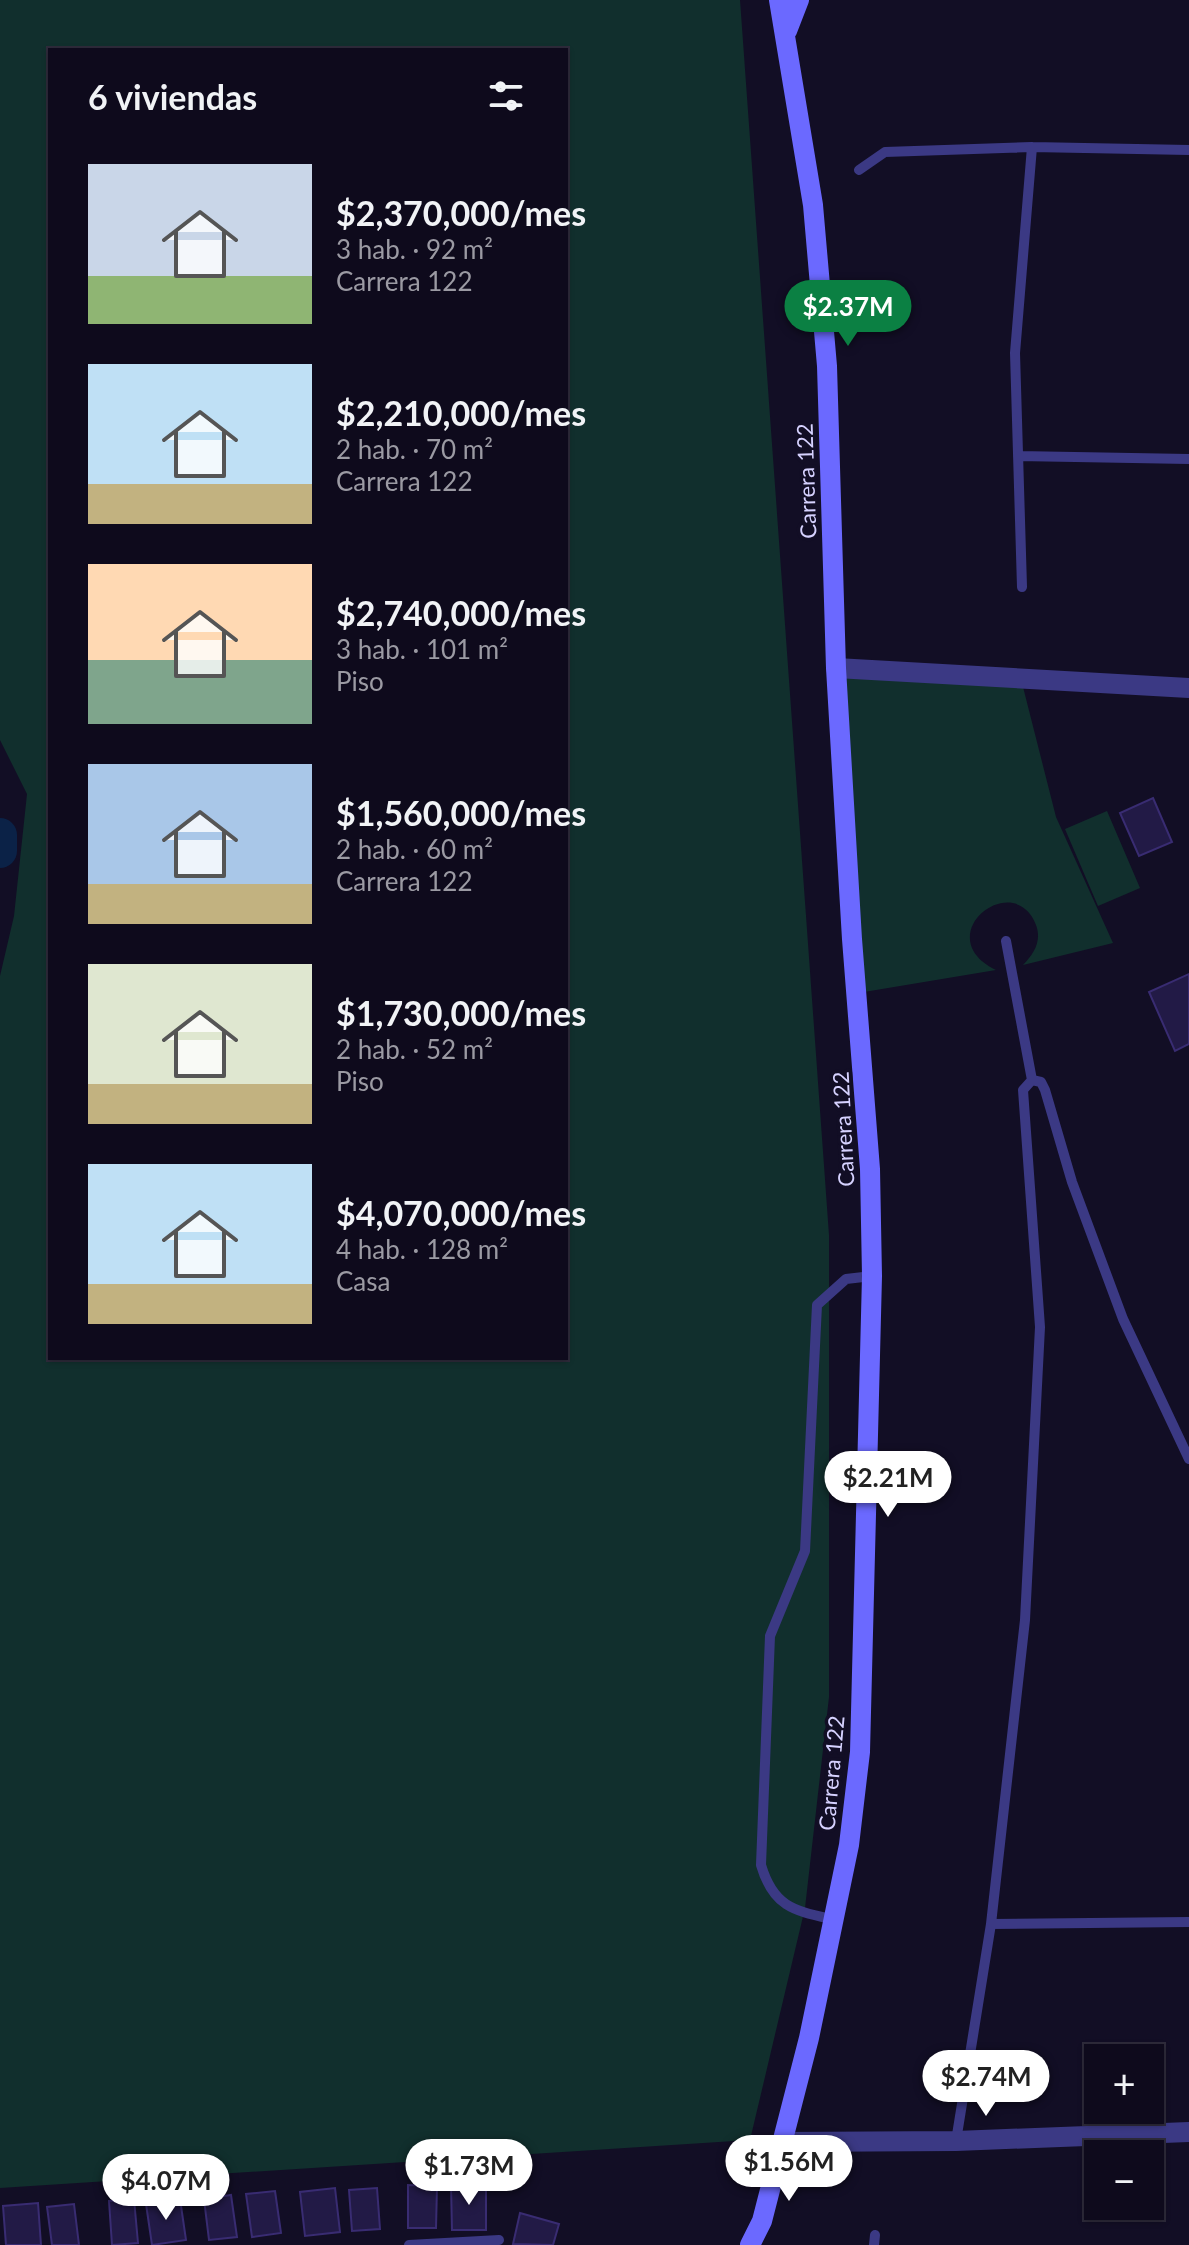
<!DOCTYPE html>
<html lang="es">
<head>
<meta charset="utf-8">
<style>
  body { margin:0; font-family:Lato,sans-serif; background:#1c1829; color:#f1f3f6; height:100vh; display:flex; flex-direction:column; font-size:30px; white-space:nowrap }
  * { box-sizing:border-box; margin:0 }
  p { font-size:26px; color:#9b9aa3 }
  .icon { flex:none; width:44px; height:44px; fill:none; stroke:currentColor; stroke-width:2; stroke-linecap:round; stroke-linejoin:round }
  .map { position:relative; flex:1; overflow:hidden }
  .sheet { position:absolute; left:48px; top:48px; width:520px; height:1312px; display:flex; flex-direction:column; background:#0e0a1c; border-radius:0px; box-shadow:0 2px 6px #0004,0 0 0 2px #2e2b3b }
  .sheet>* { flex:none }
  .controls { position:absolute; left:1084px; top:2044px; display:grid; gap:16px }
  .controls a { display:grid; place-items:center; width:80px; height:80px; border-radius:0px; background:#0e0a1c; box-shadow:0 2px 6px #0004,0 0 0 2px #2e2b3b; font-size:40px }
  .price { position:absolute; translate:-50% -68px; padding:0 18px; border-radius:28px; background:#fff; color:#222; font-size:26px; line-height:52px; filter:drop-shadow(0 2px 4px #0008) }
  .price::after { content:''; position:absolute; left:50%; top:48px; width:24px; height:18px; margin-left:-12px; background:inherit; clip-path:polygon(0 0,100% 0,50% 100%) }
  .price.active { background:#0b8043; color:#fff }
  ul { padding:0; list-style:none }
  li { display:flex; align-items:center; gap:24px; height:200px; padding:0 40px }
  li span { display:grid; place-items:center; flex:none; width:224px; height:160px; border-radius:0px; color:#555 }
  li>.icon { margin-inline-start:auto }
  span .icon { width:96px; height:96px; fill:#fffc; stroke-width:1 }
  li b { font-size:34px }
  h2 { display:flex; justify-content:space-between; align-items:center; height:96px; padding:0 40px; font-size:34px }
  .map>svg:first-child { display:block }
  .green { fill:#112f2d; fill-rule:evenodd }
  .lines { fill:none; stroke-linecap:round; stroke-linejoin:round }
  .river { stroke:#0b2247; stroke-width:34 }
  .building { fill:#221a46; stroke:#392c72; stroke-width:2 }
  .lane { stroke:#3b3984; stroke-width:10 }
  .street { stroke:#3b3984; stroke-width:20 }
  .secondary { stroke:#6b69ff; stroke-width:20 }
  .labels { text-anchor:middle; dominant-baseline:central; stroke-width:7; stroke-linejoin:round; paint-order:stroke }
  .street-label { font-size:22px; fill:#d6d2ff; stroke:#120e25 }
</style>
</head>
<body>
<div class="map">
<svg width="1189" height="2245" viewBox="0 0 1189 2245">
  <rect width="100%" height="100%" fill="#120e25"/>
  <path class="green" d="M0,0H740L829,1235V1697L805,1908L750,2140L0,2188V976L14,916L27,794L0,740ZM50,50H566V1358H50Z
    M836,668L1021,679L1056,817L1113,943L1023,965C1034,954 1042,941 1036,925C1014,867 927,936 996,970L858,993Z
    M1107,811L1140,888L1098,906L1065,829Z"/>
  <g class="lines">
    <path class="river" d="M0,835V851"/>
  </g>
  <path class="building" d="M1153,798L1172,842L1139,856L1120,813Z
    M1189,974V1044L1175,1051L1149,992Z
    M486,2184V2230H452L451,2185Z
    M408,2185L437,2186L436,2228H408Z
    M335,2188L340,2232L305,2236L300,2192Z
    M377,2188L380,2229L352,2231L349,2190Z
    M275,2191L281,2233L252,2237L246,2194Z
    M231,2195L237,2237L209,2240L204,2199Z
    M134,2199L138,2243L112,2245L109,2201Z
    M180,2199L186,2240L152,2245L146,2204Z
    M38,2203L41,2245H6L3,2206Z
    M74,2204L79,2245H52L47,2207Z
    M520,2213L559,2224L553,2245L513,2244Z"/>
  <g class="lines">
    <path class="lane" d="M859,170L885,152L1032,147L1189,150
      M1018,456L1189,459
      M1022,587L1015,353L1032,147
      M1006,941L1032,1080
      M1032,1080L1041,1082L1045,1090L1072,1182L1123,1319L1189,1459
      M836,1920C796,1911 774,1909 761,1865L770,1636L805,1551L817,1305L846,1279L872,1276
      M991,1924L1189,1922
      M956,2141L991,1924L1025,1620L1040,1327L1023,1090L1032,1080
      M409,2245L499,2240
      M874,2245L875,2235"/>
    <path class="street" d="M836,668L1189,688
      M783,2142L956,2141L1189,2132"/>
    <path class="secondary" d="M787,31L799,0
      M750,2245L762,2221L809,2038L849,1845L860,1752L872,1276L870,1169L852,939L836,668L827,366L813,205L779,0"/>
  </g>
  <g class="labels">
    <g class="street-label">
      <text transform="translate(806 481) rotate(-92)">Carrera 122</text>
      <text transform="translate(843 1129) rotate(-93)">Carrera 122</text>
      <text transform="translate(831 1773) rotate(-85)">Carrera 122</text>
    </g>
  </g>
</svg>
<div class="controls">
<a>+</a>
<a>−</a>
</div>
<b class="price active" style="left:848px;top:348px">$2.37M</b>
<b class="price" style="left:888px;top:1519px">$2.21M</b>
<b class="price" style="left:986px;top:2118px">$2.74M</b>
<b class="price" style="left:789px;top:2203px">$1.56M</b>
<b class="price" style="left:469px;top:2207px">$1.73M</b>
<b class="price" style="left:166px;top:2222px">$4.07M</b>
<section class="sheet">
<h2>6 viviendas<svg class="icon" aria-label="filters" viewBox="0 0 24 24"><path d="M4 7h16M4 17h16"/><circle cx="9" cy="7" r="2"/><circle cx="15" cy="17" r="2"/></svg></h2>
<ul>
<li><span style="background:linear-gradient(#c9d6e8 70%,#8fb573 0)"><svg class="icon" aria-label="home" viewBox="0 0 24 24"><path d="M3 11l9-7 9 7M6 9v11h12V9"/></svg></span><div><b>$2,370,000/mes</b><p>3 hab. · 92 m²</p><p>Carrera 122</p></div></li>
<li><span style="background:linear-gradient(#bfe0f5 75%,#c2b280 0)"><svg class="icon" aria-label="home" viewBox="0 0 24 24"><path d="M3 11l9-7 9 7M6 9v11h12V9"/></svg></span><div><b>$2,210,000/mes</b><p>2 hab. · 70 m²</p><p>Carrera 122</p></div></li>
<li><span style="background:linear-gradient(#ffd9b3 60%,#7fa58c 0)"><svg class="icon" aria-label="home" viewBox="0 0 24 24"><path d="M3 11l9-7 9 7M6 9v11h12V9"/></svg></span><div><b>$2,740,000/mes</b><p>3 hab. · 101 m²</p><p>Piso</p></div></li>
<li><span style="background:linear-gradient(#a9c7e8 75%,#c2b280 0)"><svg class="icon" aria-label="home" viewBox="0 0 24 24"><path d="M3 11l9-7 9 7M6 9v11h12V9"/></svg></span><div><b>$1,560,000/mes</b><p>2 hab. · 60 m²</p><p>Carrera 122</p></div></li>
<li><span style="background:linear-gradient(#dfe7d0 75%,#c2b280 0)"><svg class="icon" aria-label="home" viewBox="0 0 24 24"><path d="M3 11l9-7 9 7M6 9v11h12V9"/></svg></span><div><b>$1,730,000/mes</b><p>2 hab. · 52 m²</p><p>Piso</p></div></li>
<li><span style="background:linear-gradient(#bfe0f5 75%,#c2b280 0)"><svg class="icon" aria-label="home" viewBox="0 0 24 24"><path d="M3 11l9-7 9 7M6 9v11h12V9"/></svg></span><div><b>$4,070,000/mes</b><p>4 hab. · 128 m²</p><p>Casa</p></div></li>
</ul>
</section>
</div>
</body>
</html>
